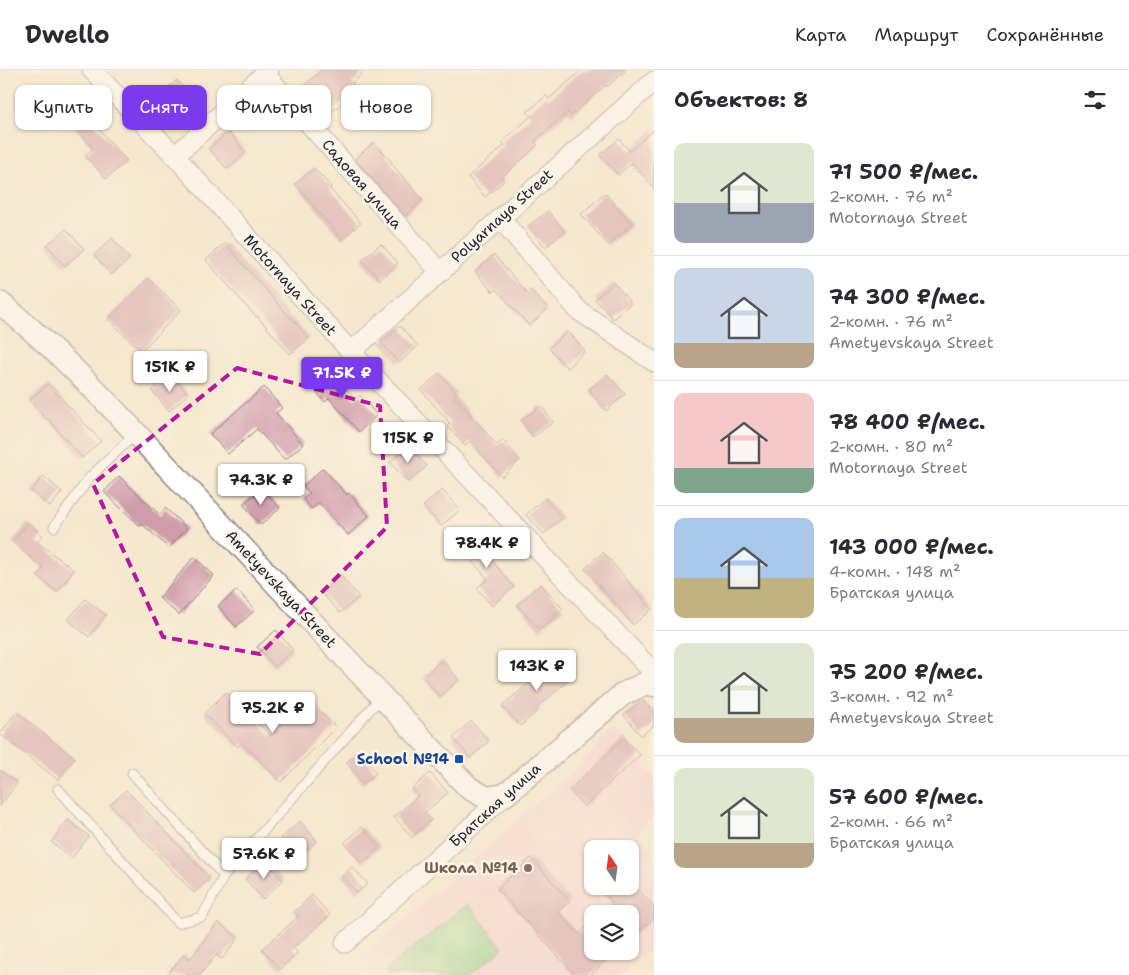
<!DOCTYPE html>
<html lang="ru">
<head>
<meta charset="utf-8">
<style>
  body { margin:0; font-family:"Shantell Sans",sans-serif; background:#f2f2f3; color:#2b2b33; height:100vh; display:flex; flex-direction:column; font-size:19px; white-space:nowrap }
  * { box-sizing:border-box; margin:0 }
  p { font-size:16px; color:#7c7c81 }
  .icon { flex:none; width:28px; height:28px; fill:none; stroke:currentColor; stroke-width:2; stroke-linecap:round; stroke-linejoin:round }
  .map { position:relative; flex:1; overflow:hidden }
  .details { display:flex; flex-direction:column; background:#fff; width:475px }
  .details>* { flex:none }
  .banner { position:absolute; left:15px; top:15px; width:475px; height:45px; display:flex; gap:10px }
  .needle { width:32px; rotate:347deg }
  .tools { position:absolute; left:584px; top:770px; display:grid; gap:10px }
  .tools a { display:grid; place-items:center; width:55px; height:55px; border-radius:10px; background:#fff; box-shadow:0 1px 4px #0004; font-size:25px }
  .price { position:absolute; translate:-50% -42px; padding:0 11px; border-radius:5px; background:#fff; color:#222; font-size:16px; line-height:32px; filter:drop-shadow(0 1px 2px #0008) }
  .price::after { content:''; position:absolute; left:50%; top:30px; width:15px; height:11px; margin-left:-8px; background:inherit; clip-path:polygon(0 0,100% 0,50% 100%) }
  .price.selected { background:#7c3aed; color:#fff }
  ul { padding:0; list-style:none }
  li { display:flex; align-items:center; gap:15px; height:125px; padding:0 20px }
  li+li { border-top:1px solid #e1e1e2 }
  li span { display:grid; place-items:center; flex:none; width:140px; height:100px; border-radius:10px; color:#555 }
  li>.icon { margin-inline-start:auto }
  span .icon { width:60px; height:60px; fill:#fffc; stroke-width:1 }
  li b { font-size:21px }
  h2 { display:flex; justify-content:space-between; align-items:center; height:60px; padding:0 20px; font-size:21px }
  .tag { padding:0 18px; border-radius:10px; background:#fff; box-shadow:0 1px 4px #0004; font-size:18px; line-height:45px }
  .tag.selected { background:#7c3aed; color:#fff }
  header { display:flex; align-items:center; gap:30px; box-sizing:border-box; height:70px; padding:0 25px; background:#fff; border-bottom:1px solid #e1e1e2 }
  header strong { font-size:24px }
  nav { display:flex; gap:28px; margin-inline-start:auto; font-size:18px }
  main { display:flex; flex:1; min-height:0 }
  .map>svg:first-child { display:block }
  .built { fill:#f7cfd4; fill-rule:evenodd }
  .green { fill:#8ccf88; stroke:#577862 }
  .building { fill:#d09bab }
  .lines { fill:none; stroke-linecap:round; stroke-linejoin:round }
  .service-casing { stroke:#8c8584; stroke-width:11 }
  .minor-casing { stroke:#8c8584; stroke-width:21 }
  .tertiary-casing { stroke:#8c8584; stroke-width:25 }
  .service { stroke:#fff; stroke-width:9 }
  .minor { stroke:#fff; stroke-width:19 }
  .tertiary { stroke:#fff; stroke-width:22 }
  .marked { fill:none; stroke:#b5179e; stroke-width:4; stroke-dasharray:10 6; stroke-linejoin:round }
  .transit-dot { fill:#1a4fb4; stroke:#fcf5e5; stroke-width:2 }
  .education-dot { fill:#8d6e63; stroke:#fcf5e5; stroke-width:2 }
  .labels { text-anchor:middle; dominant-baseline:central; stroke-width:5; stroke-linejoin:round; paint-order:stroke }
  .street-label { font-size:15px; fill:#22223b; stroke:#fcf5e5 }
  .transit-label { font-size:15px; font-weight:bold; fill:#164399; stroke:#fcf5e5; text-anchor:end }
  .education-label { font-size:15px; font-weight:bold; fill:#785e54; stroke:#fcf5e5; text-anchor:end }
</style>
</head>
<body>
<header>
<strong>Dwello</strong>
<nav><a>Карта</a><a>Маршрут</a><a>Сохранённые</a></nav>
</header>
<main>
<div class="map">
<svg width="654" height="905" viewBox="0 0 654 905">
  <rect width="100%" height="100%" fill="#fcf5e5"/>
  <filter id="ink" filterUnits="userSpaceOnUse"><feTurbulence type="fractalNoise" baseFrequency=".02" numOctaves="2"/><feDisplacementMap in="SourceGraphic" scale="10" xChannelSelector="R" yChannelSelector="G"/><feConvolveMatrix kernelMatrix="1 2 1 2 8 2 1 2 1" color-interpolation-filters="sRGB"/></filter>
  <filter id="wash" filterUnits="userSpaceOnUse"><feTurbulence type="fractalNoise" baseFrequency=".0096" numOctaves="4" result="noise"/><feDisplacementMap in="SourceGraphic" scale="20" xChannelSelector="R" yChannelSelector="G"/><feGaussianBlur stdDeviation="1.12" result="paint"/><feColorMatrix in="noise" values="0 0 0 0 0 0 0 0 0 0 0 0 0 0 0 0 0 1.4 0 .05"/><feComposite in="paint" operator="in"/></filter>
  <g filter="url(#wash)">
    <rect width="100%" height="100%" fill="#f5e8ce"/>
    <path class="built" d="M613,659L654,707V745L639,762L654,780V875L622,905H374L361,889L543,727L556,720ZM592,779H630V816H592ZM592,844H630V881H592Z"/>
    <path class="green" d="M468,834L503,878L470,905H387L384,901Z"/>
    <g id="blocks">
      <path class="building" d="M322,0H366L352,13L357,19L326,47L301,18Z
        M582,0H626L607,17L606,15L571,46L568,42L535,71L538,75L501,108L504,111L485,127L468,107L505,75L502,72L531,46L527,42L546,26L549,29Z
        M177,10L195,30L177,46L159,26Z
        M73,18L98,46L92,51L127,91L106,109L85,85L93,78L54,34Z
        M654,59V118L632,93L618,105L600,85L619,69L630,81Z
        M228,62L246,82L227,99L209,79Z
        M374,72L392,92L391,93L423,130L405,146L355,89Z
        M314,98L331,117L330,119L361,153L342,169L295,114Z
        M605,123L632,154L608,175L581,144Z
        M548,141L565,162L545,177L528,156Z
        M66,159L84,179L65,196L47,175Z
        M112,168L130,189L111,205L94,185Z
        M225,173L290,248L291,247L309,268L290,284L257,246L256,247L206,190Z
        M381,174L398,193L380,210L362,190Z
        M494,185L526,222L530,219L548,239L529,256L496,219L493,222L475,202Z
        M148,208L181,240L141,281L108,249Z
        M614,213L631,233L613,249L595,229Z
        M400,256L418,276L399,293L381,272Z
        M568,261L585,281L567,298L549,278Z
        M326,296L355,329L360,325L377,345L359,362L329,328L325,332L307,312Z
        M439,303L457,323L454,326L497,375L503,370L520,390L502,407L470,371L465,376L447,356L450,353L421,320Z
        M170,304L188,324L169,341L152,321Z
        M607,304L625,324L606,341L589,320Z
        M48,314L101,371L82,388L48,349L47,350L29,330Z
        M264,317L282,338L276,343L303,374L285,390L257,359L228,384L210,364Z
        M541,336L553,352L533,367L521,350Z
        M409,376L427,396L408,412L390,392Z
        M323,398L347,425L349,423L369,446L348,465L319,433L312,439L303,429L310,423L303,416Z
        M43,406L62,422L50,437L31,421Z
        M119,406L160,445L165,438L187,458L169,478L142,454L140,456L104,422Z
        M262,418L280,438L261,455L243,434Z
        M442,420L460,440L441,456L423,436Z
        M545,428L562,448L544,464L526,445Z
        M28,453L43,466L37,472L74,500L57,522L37,506L43,498L12,472Z
        M479,462L497,482L490,488L514,517L492,536L477,518L488,509L460,478Z
        M603,482L652,539L633,555L585,499Z
        M194,487L214,505L179,545L159,528Z
        M341,506L359,527L340,543L322,523Z
        M541,514L563,539L540,560L517,535Z
        M237,520L255,540L236,557L218,536Z
        M85,529L106,545L89,567L68,550Z
        M276,560L293,580L275,597L257,577Z
        M553,587L571,608L537,638L539,640L520,656L502,636L537,606L535,604Z
        M442,590L459,610L440,627L423,607Z
        M226,622L271,666L308,629L336,657L281,712L242,673L238,677L204,644Z
        M642,630L654,642V655L641,666L624,645Z
        M16,642L75,688L58,710L0,664Z
        M471,651L489,671L470,688L453,668Z
        M624,668L640,685L584,737L569,720Z
        M360,682L376,703L363,714L346,692Z
        M0,700L17,713L0,736Z
        M430,703L448,723L424,743L431,750L412,767L394,747L418,726L412,719Z
        M126,720L210,808L194,823L110,735Z
        M68,750L89,766L72,788L51,772Z
        M300,751L317,771L299,788L281,768Z
        M362,757L380,777L362,793L344,773Z
        M531,788L570,831L558,842L579,864L592,852V881H617L590,905H575L497,819Z
        M265,790L283,810L263,829L245,809Z
        M352,797L368,814L357,823L342,806Z
        M597,816H635L654,837V848L630,869V844H601L613,833Z
        M312,825L330,845L293,878L298,883L280,899L262,879L298,847L294,842Z
        M218,852L238,868L222,889L216,885L200,905H167L184,884L190,889Z"/>
    </g>
  </g>
  <g filter="url(#ink)">
    <use href="#blocks" fill-opacity="0" stroke="#8c8584" stroke-width="1"/>
    <g class="lines">
      <defs>
        <path id="service" d="M54,457L90,407L127,372L137,364
          M132,703L224,806
          M58,719L178,853L202,847L224,806L381,627"/>
        <path id="minor" d="M92,0L175,86L351,282L654,603
          M265,4L440,202
          M175,86L269,0
          M500,148L578,240L654,292
          M351,282L654,11
          M345,873L505,725"/>
        <path id="tertiary" d="M0,233C74,293 138,366 203,435C291,530 379,625 469,718L487,728L505,725L623,624L646,613L654,615"/>
      </defs>
      <use href="#service" class="service-casing"/>
      <use href="#minor" class="minor-casing"/>
      <use href="#tertiary" class="tertiary-casing"/>
      <use href="#service" class="service"/>
      <use href="#minor" class="minor"/>
      <use href="#tertiary" class="tertiary"/>
    </g>
  </g>
  <path d="M0 0H654V905H0ZM237,298L380,336L387,457L260,584L163,567L93,414Z" fill="#f5e8ce" fill-opacity=".55" fill-rule="evenodd"/>
  <path class="marked" d="M237,298L380,336L387,457L260,584L163,567L93,414Z"/>
  <rect class="transit-dot" x="454" y="684" width="10" height="10" rx="2.5"/>
  <circle class="education-dot" cx="528" cy="798" r="5"/>
  <g class="labels">
    <g class="street-label">
      <text transform="translate(362 114) rotate(49)">Садовая улица</text>
      <text transform="translate(502 146) rotate(-42)">Polyarnaya Street</text>
      <text transform="translate(290 215) rotate(48)">Motornaya Street</text>
      <text transform="translate(281 519) rotate(47)">Ametyevskaya Street</text>
      <text transform="translate(495 735) rotate(-42)">Братская улица</text>
    </g>
    <g class="transit-label">
      <text x="449" y="689">School №14</text>
    </g>
    <g class="education-label">
      <text x="518" y="798">Школа №14</text>
    </g>
  </g>
</svg>
<div class="tools">
<a><svg class="needle" viewBox="-14 -14 28 28"><path d="M0-13l5 13h-10z" fill="#e53935"/><path d="M0 13l5-13h-10z" fill="#7c7c81"/></svg></a>
<a><svg class="icon" aria-label="layers" viewBox="0 0 24 24"><path d="M12 4l9 5-9 5-9-5zM3 14l9 5 9-5"/></svg></a>
</div>
<b class="price" style="left:170px;top:323px">151K ₽</b>
<b class="price selected" style="left:342px;top:329px">71.5K ₽</b>
<b class="price" style="left:408px;top:394px">115K ₽</b>
<b class="price" style="left:261px;top:436px">74.3K ₽</b>
<b class="price" style="left:487px;top:499px">78.4K ₽</b>
<b class="price" style="left:537px;top:622px">143K ₽</b>
<b class="price" style="left:273px;top:664px">75.2K ₽</b>
<b class="price" style="left:264px;top:810px">57.6K ₽</b>
<div class="banner">
<a class="tag">Купить</a>
<a class="tag selected">Снять</a>
<a class="tag">Фильтры</a>
<a class="tag">Новое</a>
</div>
</div>
<section class="details">
<h2>Объектов: 8<svg class="icon" aria-label="filters" viewBox="0 0 24 24"><path d="M4 7h16M4 17h16"/><circle cx="9" cy="7" r="2"/><circle cx="15" cy="17" r="2"/></svg></h2>
<ul>
<li><span style="background:linear-gradient(#dfe7d0 60%,#9aa5b1 0)"><svg class="icon" aria-label="home" viewBox="0 0 24 24"><path d="M3 11l9-7 9 7M6 9v11h12V9"/></svg></span><div><b>71 500 ₽/мес.</b><p>2-комн. · 76 m²</p><p>Motornaya Street</p></div></li>
<li><span style="background:linear-gradient(#c9d6e8 75%,#b9a48a 0)"><svg class="icon" aria-label="home" viewBox="0 0 24 24"><path d="M3 11l9-7 9 7M6 9v11h12V9"/></svg></span><div><b>74 300 ₽/мес.</b><p>2-комн. · 76 m²</p><p>Ametyevskaya Street</p></div></li>
<li><span style="background:linear-gradient(#f6c9c9 75%,#7fa58c 0)"><svg class="icon" aria-label="home" viewBox="0 0 24 24"><path d="M3 11l9-7 9 7M6 9v11h12V9"/></svg></span><div><b>78 400 ₽/мес.</b><p>2-комн. · 80 m²</p><p>Motornaya Street</p></div></li>
<li><span style="background:linear-gradient(#a9c7e8 60%,#c2b280 0)"><svg class="icon" aria-label="home" viewBox="0 0 24 24"><path d="M3 11l9-7 9 7M6 9v11h12V9"/></svg></span><div><b>143 000 ₽/мес.</b><p>4-комн. · 148 m²</p><p>Братская улица</p></div></li>
<li><span style="background:linear-gradient(#dfe7d0 75%,#b9a48a 0)"><svg class="icon" aria-label="home" viewBox="0 0 24 24"><path d="M3 11l9-7 9 7M6 9v11h12V9"/></svg></span><div><b>75 200 ₽/мес.</b><p>3-комн. · 92 m²</p><p>Ametyevskaya Street</p></div></li>
<li><span style="background:linear-gradient(#dfe7d0 75%,#b9a48a 0)"><svg class="icon" aria-label="home" viewBox="0 0 24 24"><path d="M3 11l9-7 9 7M6 9v11h12V9"/></svg></span><div><b>57 600 ₽/мес.</b><p>2-комн. · 66 m²</p><p>Братская улица</p></div></li>
</ul>
</section>
</main>
</body>
</html>
